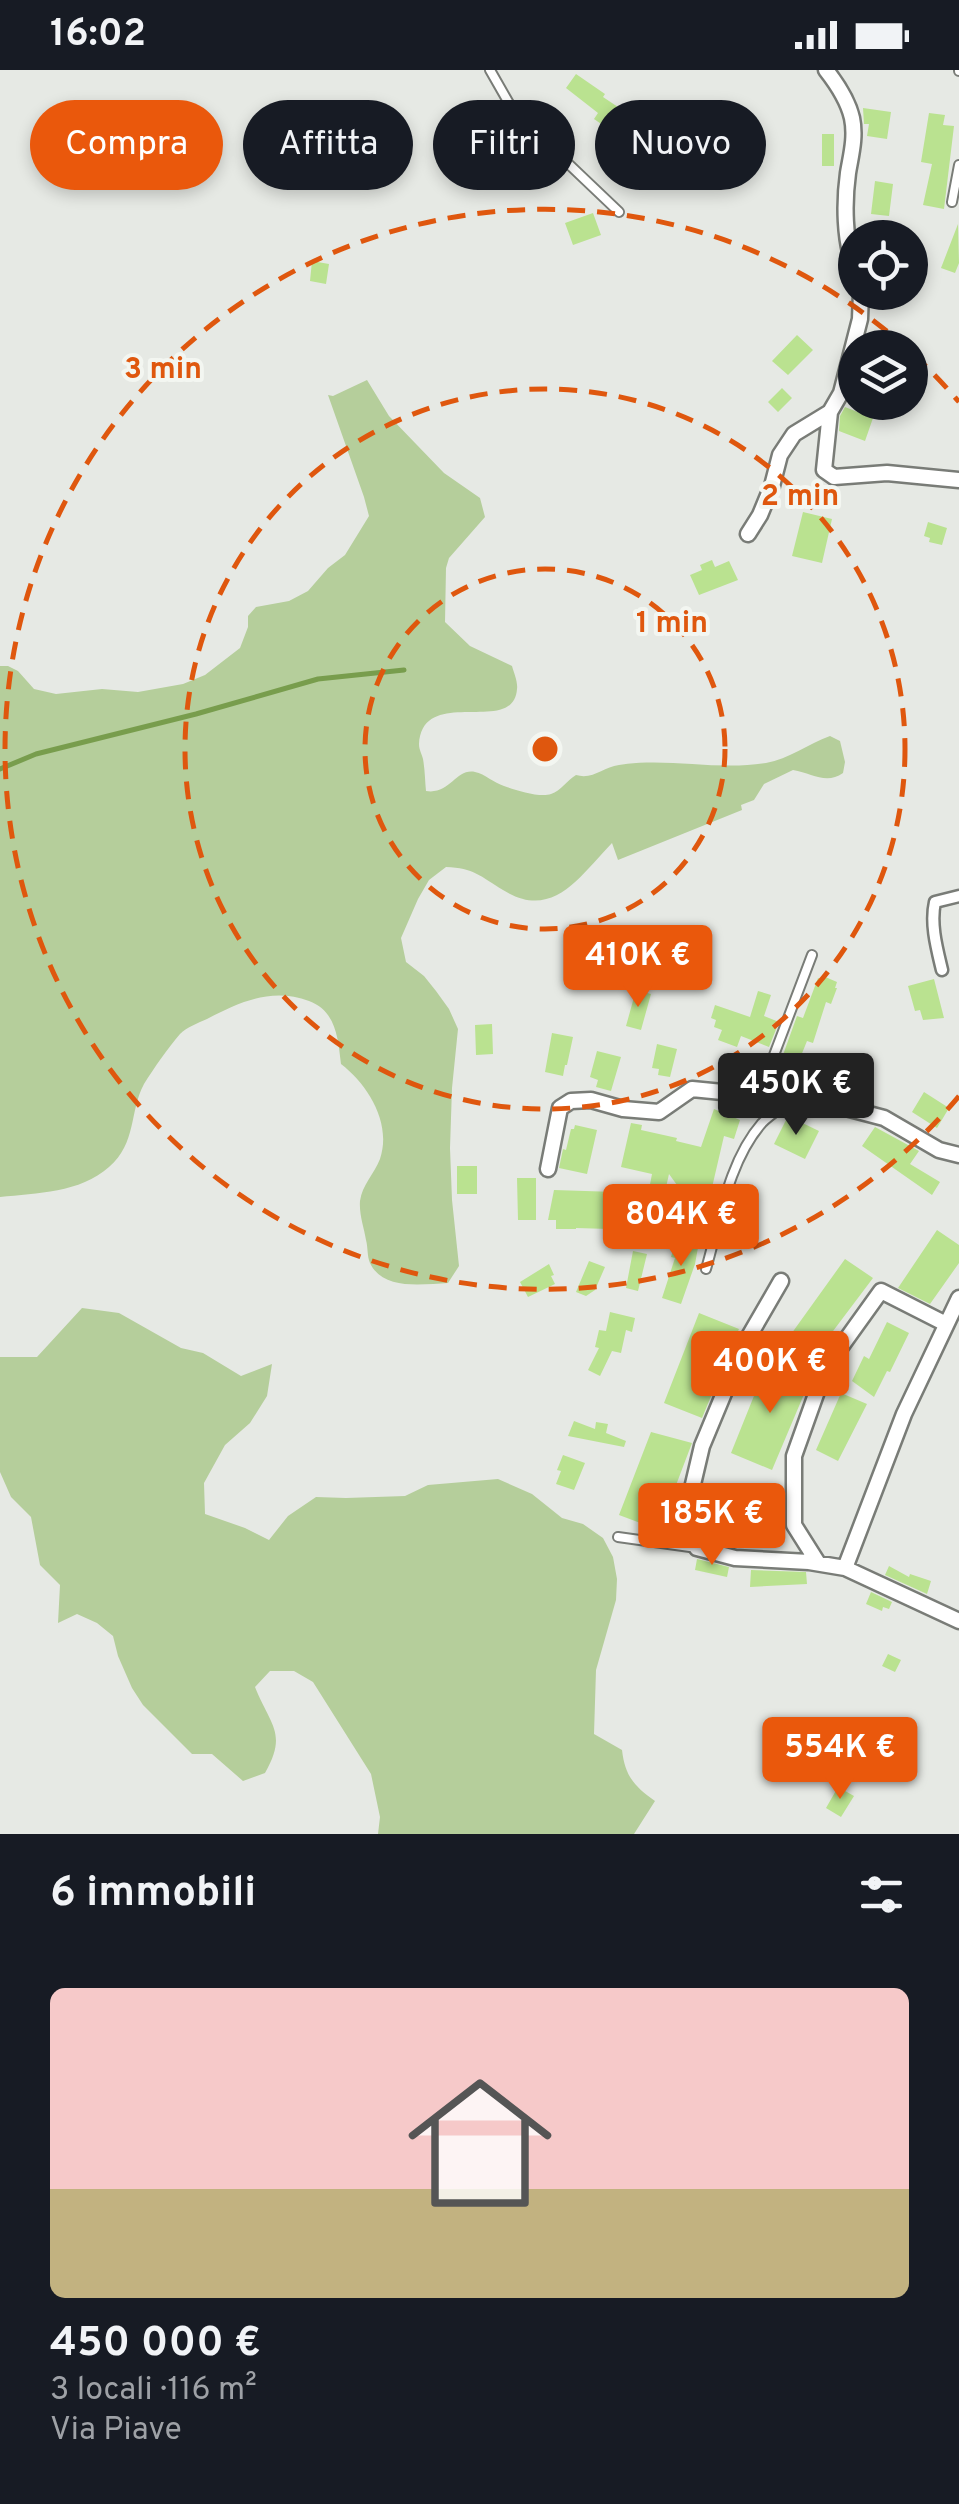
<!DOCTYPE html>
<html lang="it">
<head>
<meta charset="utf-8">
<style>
  body { margin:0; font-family:Overpass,sans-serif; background:#20242c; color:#f1f3f6; height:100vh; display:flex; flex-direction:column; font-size:38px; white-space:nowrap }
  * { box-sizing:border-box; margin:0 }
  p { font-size:32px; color:#9ea1a6 }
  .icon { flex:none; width:55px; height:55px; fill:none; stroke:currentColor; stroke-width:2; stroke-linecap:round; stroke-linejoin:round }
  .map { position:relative; height:1764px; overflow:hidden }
  .side { display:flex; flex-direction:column; background:#171b24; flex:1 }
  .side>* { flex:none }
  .banner { position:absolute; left:30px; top:30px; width:900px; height:90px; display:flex; gap:20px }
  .buttons { position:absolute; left:838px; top:150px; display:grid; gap:20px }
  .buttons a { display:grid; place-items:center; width:90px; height:90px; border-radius:50%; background:#171b24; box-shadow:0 5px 15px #0003; font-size:50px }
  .price { position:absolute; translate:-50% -85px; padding:0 22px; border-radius:10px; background:#ea580c; color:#fff; font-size:32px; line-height:65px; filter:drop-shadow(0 2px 5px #0008) }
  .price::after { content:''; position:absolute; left:50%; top:60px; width:30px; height:22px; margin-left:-15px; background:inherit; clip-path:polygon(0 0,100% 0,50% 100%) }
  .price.on { background:#222; color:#fff }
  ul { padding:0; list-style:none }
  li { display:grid; align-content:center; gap:20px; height:530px; padding:0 50px }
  li span { display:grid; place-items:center; height:310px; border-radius:15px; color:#555 }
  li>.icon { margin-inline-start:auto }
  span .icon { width:180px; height:180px; fill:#fffc; stroke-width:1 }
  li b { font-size:42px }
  h2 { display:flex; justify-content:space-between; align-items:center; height:120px; padding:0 50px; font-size:42px }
  .chip { padding:0 35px; border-radius:45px; background:#171b24; box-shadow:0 5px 15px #0003; font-size:35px; line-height:90px }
  .chip.on { background:#ea580c; color:#fff }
  .status { display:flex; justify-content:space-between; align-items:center; height:70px; padding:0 50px; background:#171b24; direction:ltr }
  .status svg { height:28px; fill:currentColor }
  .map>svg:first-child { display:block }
  .green { fill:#b5ce9b }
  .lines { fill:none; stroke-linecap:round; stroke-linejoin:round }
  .stream { stroke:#789d4d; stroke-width:5 }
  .building { fill:#bae290 }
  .service-casing { stroke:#797c77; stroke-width:12 }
  .pedestrian-casing { stroke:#797c77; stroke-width:15 }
  .minor-casing { stroke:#797c77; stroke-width:19 }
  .service { stroke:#fff; stroke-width:8 }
  .pedestrian { stroke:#fff; stroke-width:10 }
  .minor { stroke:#fff; stroke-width:14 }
  .ring { fill:none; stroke:#df570e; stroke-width:5; stroke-dasharray:18 12 }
  .centre { fill:#df570e; stroke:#f3f6f1; stroke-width:5 }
  .ring-label { font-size:30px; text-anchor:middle; font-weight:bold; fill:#df570e; stroke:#f3f6f1; stroke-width:8; stroke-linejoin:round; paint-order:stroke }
</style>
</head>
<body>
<div class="status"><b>16:02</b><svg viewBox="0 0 49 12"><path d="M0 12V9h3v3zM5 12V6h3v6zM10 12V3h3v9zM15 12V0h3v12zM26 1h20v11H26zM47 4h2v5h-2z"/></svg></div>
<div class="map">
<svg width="959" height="1764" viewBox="0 0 959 1764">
  <rect width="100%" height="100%" fill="#e6e9e4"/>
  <path class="green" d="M367,310L389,346L444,403L480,428L485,447L449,488L446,498L445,552L470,576L512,596C514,603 518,612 517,619C514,667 423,614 419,674C419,680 422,684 423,689C425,700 425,711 426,721C450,725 456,698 475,702C485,704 494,713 504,716C515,720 540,728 551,724C561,721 567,710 576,705C593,710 603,697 619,695C667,687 717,701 766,693C789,689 808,674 830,666L840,671L845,692L843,703C826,715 812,703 793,700L764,714L754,730L741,735L742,740L618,790L612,773C579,807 553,851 503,820C480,806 474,798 446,797L429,810L418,829L401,868L406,892L424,906L436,921L449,939L458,959L452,1018L450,1078L452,1130L459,1196L448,1213C423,1214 383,1221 370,1193C367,1186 368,1177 366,1170C364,1157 359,1145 360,1131C362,1115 374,1104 380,1089C392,1053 368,1015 341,994C338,968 336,941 309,931C272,917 239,932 207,949C198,953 187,957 180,964C168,978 154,998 144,1014C129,1042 137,1073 109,1097C80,1123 37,1123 0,1127V596H8L18,601L34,619L56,624L102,619L138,622L183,614L205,605L240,578L248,557V546L256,537L289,531L308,521L328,498L345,485L369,446L364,427L328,325L333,326Z
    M82,1238L119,1243L181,1278L203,1283L241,1306L272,1294L267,1326L250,1353L225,1375L204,1413L205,1444L245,1458L269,1470L288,1446L316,1427L346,1428L405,1426L428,1415L498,1409L532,1424L562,1448L583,1454L603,1468L613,1487L617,1509L616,1530L596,1600L594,1664L622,1680C625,1706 634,1716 655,1731L634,1764H378L380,1747L371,1704L313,1612L294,1601H270L255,1617C270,1655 288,1663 265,1703L243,1711L212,1684H192L143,1635L132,1618L118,1586L113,1566L97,1553L77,1544L58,1553L60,1515L40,1495L31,1447L11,1427L0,1402V1287H37Z"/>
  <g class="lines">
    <path class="stream" d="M0,699L36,684L196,644L318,609L404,600"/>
  </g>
  <path class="building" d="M576,4L605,24L603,27L624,41L615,54L611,52L607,58L594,49L598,43L566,18Z
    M863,38L891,42L887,69L867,66L869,54H864Z
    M929,43L945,45L943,55L954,56L944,139L923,135L932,94L921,92Z
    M822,64H834V96H822Z
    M875,111L893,114L889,146L871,144Z
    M593,143L601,165L573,175L565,153Z
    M958,154L959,193L955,203L941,198Z
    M312,191L329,194L326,214L310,211Z
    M797,265L813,280L788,305L772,291Z
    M782,318L792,328L778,342L768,332Z
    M845,337L873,348L865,371L839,361L840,346Z
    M803,442L832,449L822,493L792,486Z
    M928,452L947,458L942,475L929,472L930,468L924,466Z
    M712,490L715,497L729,491L738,510L699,525L690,505L702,500L700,495Z
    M823,906L837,912L835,918H837L831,934L826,932L813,973L807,971L790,1013L775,1007L797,946L803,948L818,908L821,909Z
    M934,909L944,948L923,950L920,940L915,941L908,916Z
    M636,920L651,924L641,960L626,956Z
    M758,921L771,925L764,946L779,952L769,977L741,966L737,977L718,970L722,960L714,957L716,950L711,948L715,935L750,947Z
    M492,954L493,984L476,985L475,955Z
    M552,963L573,967L567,995H565L563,1006L545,1002Z
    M657,974L677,979L670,1007L658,1005L659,999L652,998Z
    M597,981L621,987L611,1021L596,1017L598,1010L590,1007Z
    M846,983L869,1002L846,1027L824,1011Z
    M924,1022L949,1038L937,1058L912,1042Z
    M714,1039L740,1050L734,1069L724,1066L710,1126L713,1127L706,1149L686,1143L690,1133L669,1104L656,1162L637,1158L643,1130H647L652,1104L621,1097L631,1053L642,1055L641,1060L677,1068L676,1071L701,1077Z
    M788,1046L819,1061L805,1089L774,1074Z
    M575,1055L597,1060L587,1104L559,1098L563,1079L566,1080L571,1059H574Z
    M875,1057L919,1081L910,1094L940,1112L932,1125L862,1076Z
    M457,1096H477V1124H457Z
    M517,1108H536V1150H518Z
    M554,1120L616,1122L615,1156H609V1159L576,1158V1159H556V1150H548Z
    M937,1160L959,1175V1193L930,1234L898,1218Z
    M677,1165L699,1172L695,1194L681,1234L662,1228L675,1188L671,1187Z
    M633,1181L647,1184L638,1221L626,1218Z
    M845,1189L873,1208L815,1285L789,1267Z
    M589,1191L605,1197L595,1220L586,1226L576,1222Z
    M549,1194L554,1205L551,1206L555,1214L528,1227L520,1212Z
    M610,1242L635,1248L632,1262L626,1260L621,1283L612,1281L600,1306L588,1300L599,1278L595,1277L599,1260L606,1261Z
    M699,1243L739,1259L702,1348L664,1333Z
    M887,1252L909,1263L890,1302L887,1301L874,1327L852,1311L864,1286L869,1289Z
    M768,1291L810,1310L772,1400L731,1383Z
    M841,1323L867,1334L838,1391L816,1380Z
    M574,1351L595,1359L596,1352L608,1354L606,1363L626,1371L624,1377L568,1366Z
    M651,1362L692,1373L659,1460L619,1445Z
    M563,1385L585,1393L574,1420L556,1414L561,1401L557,1400Z
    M754,1440L776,1445L770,1471L753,1467Z
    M697,1489L729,1497L727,1507L695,1500Z
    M889,1496L909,1507L910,1504L931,1511L927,1524L885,1505Z
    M751,1500L806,1502L807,1514L750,1517Z
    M871,1522L892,1532L889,1539L883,1537L882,1541L866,1534Z
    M888,1584L901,1590L895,1602L882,1596Z
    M838,1717L854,1726L841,1747L826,1738Z"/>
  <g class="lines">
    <defs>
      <path id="service" d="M490,0L514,42L619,142
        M959,0V1
        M952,132L959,95
        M761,1026L771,993L812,885
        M706,1199C720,1151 728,1092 762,1053C771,1044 783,1037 793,1029
        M618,1467L697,1478"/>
      <path id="pedestrian" d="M942,900C937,879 930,854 935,832L959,826"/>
      <path id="minor" d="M826,0C837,14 848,31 852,48C856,67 851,85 848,103C844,132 844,171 855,198
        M861,222L860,249L841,323L830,342L824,400L834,407L887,403L959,410
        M748,464L760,445L772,416L780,385L794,364L830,342
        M548,1099L560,1038L571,1031L591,1030L623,1039L659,1042L692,1019L823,1032L884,1048L939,1080L959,1085
        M781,1211L744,1275L702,1376L686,1444L697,1478L735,1488L809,1492L845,1498L959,1551
        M818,1493L794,1455V1386L825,1299L881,1221L946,1254
        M845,1498L904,1344L959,1228"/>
    </defs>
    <use href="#service" class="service-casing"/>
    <use href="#pedestrian" class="pedestrian-casing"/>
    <use href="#minor" class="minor-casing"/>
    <use href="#service" class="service"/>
    <use href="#pedestrian" class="pedestrian"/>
    <use href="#minor" class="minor"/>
  </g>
  <g class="ring">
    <circle cx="545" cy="679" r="180"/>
    <circle cx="545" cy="679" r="360"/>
    <path d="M959 1026A540 540 0 1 1 903 275M913 284A540 540 0 0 1 959 332"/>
  </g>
  <circle cx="545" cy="679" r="15" class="centre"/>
  <g class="ring-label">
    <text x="163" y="308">3 min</text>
    <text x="800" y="435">2 min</text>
    <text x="672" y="562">1 min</text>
  </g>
</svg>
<div class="buttons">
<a><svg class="icon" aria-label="locate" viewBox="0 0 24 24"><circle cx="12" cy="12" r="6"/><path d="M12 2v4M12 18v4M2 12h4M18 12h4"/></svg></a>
<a><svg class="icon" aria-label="layers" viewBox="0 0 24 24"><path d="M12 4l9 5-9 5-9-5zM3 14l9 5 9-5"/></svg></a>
</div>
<b class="price" style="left:638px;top:940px">410K €</b>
<b class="price on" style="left:796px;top:1068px">450K €</b>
<b class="price" style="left:681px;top:1199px">804K €</b>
<b class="price" style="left:770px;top:1346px">400K €</b>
<b class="price" style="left:712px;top:1498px">185K €</b>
<b class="price" style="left:840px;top:1732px">554K €</b>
<div class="banner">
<a class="chip on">Compra</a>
<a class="chip">Affitta</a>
<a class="chip">Filtri</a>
<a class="chip">Nuovo</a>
</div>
</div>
<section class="side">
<h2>6 immobili<svg class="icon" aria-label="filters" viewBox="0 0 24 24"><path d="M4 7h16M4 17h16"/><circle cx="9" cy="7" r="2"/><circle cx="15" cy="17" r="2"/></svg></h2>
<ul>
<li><span style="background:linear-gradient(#f6c9c9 65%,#c2b280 0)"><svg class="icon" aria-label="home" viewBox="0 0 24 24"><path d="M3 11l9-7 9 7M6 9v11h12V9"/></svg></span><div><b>450 000 €</b><p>3 locali · 116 m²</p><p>Via Piave</p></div></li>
</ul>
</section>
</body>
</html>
